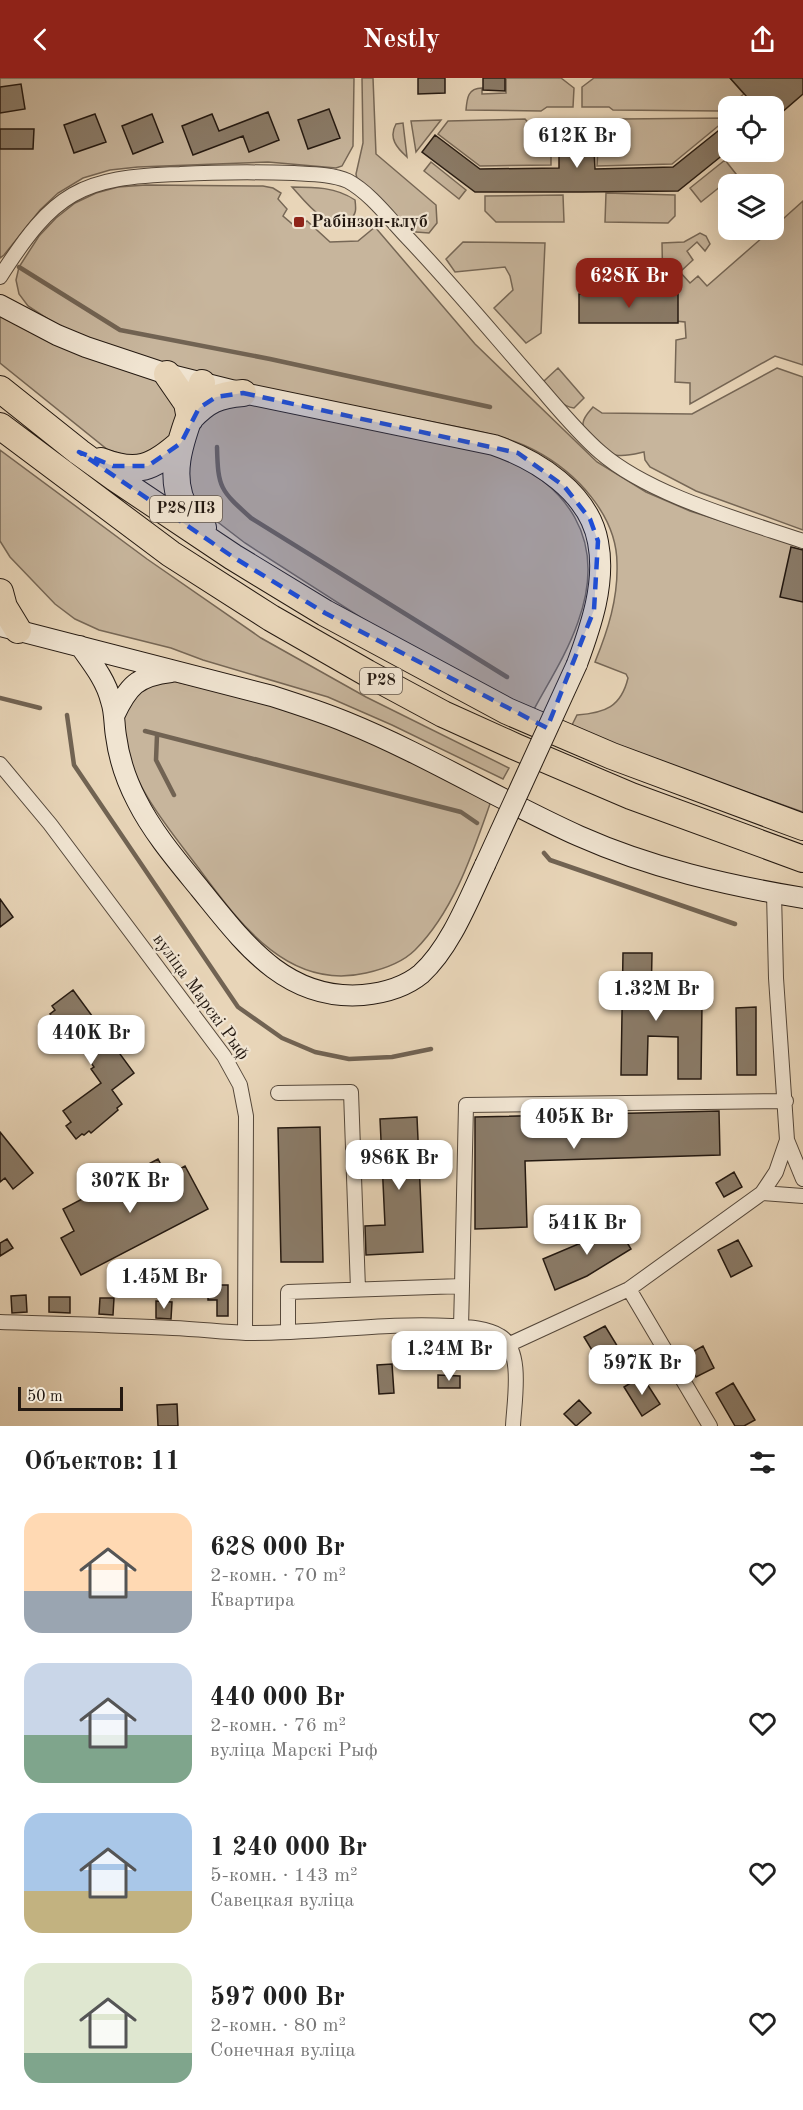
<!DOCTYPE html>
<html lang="ru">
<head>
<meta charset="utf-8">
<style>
  body { margin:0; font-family:"Old Standard TT",serif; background:#f6f6f6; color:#222; height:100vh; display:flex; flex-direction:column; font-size:22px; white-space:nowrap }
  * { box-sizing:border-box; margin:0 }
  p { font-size:20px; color:#767676 }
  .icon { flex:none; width:33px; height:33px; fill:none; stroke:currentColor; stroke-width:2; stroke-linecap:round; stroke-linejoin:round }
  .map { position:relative; height:1348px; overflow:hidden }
  .sheet { display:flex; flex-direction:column; background:#fff; flex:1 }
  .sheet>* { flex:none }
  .controls { position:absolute; left:718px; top:18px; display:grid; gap:12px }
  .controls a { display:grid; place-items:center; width:66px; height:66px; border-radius:12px; background:#fff; box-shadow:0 6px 24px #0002; font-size:30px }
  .scale { position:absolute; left:18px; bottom:15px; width:105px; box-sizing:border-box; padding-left:6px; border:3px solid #241911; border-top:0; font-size:16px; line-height:21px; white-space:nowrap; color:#241911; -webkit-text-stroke:4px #f0e4d1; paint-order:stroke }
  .price { position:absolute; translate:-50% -51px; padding:0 14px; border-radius:12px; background:#fff; color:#222; font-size:20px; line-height:39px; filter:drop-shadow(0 2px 3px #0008) }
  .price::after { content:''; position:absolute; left:50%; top:36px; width:18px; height:14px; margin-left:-9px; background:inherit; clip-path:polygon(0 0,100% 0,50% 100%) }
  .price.on { background:#8f2418; color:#fff }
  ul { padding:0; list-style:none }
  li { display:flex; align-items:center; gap:18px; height:150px; padding:0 24px }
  li span { display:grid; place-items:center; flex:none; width:168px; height:120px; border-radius:18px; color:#555 }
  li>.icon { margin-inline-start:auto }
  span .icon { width:72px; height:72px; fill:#fffc; stroke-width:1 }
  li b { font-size:26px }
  h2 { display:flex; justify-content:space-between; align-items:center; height:72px; padding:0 24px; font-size:26px }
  header { display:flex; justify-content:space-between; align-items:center; height:78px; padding:0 24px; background:#8f2418; color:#fff; font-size:27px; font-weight:600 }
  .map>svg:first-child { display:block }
  .green { fill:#c7b59c; stroke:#766756; stroke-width:1.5 }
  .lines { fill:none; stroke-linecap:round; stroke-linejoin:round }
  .stream { stroke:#716353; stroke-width:4.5 }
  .building { fill:#8a7b68; stroke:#241911; stroke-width:1.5 }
  .street-casing { stroke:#55483b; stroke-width:16 }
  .secondary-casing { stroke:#241911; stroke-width:22 }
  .highway-casing { stroke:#241911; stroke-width:28 }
  .street { stroke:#f0e4d1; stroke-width:14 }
  .secondary { stroke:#f0e4d1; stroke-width:20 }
  .highway { stroke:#e8d5b8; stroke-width:26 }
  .secondary-bridge-casing { stroke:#241911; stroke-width:22; stroke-linecap:butt }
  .secondary-bridge { stroke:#f0e4d1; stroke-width:20 }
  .marked { fill:#1d4ed8; fill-opacity:0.2; stroke:#1d4ed8; stroke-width:4.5; stroke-dasharray:12 8; stroke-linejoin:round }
  .poi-dot { fill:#8f2418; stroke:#f0e4d1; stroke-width:2 }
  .labels { text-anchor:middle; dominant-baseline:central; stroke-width:4.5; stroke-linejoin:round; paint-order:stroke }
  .shield { fill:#f0e4d1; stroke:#61564b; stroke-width:1.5 }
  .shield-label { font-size:16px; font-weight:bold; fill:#241911 }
  .poi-label { font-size:18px; font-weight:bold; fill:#241911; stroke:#f0e4d1; text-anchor:start }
  .street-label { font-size:18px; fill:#241911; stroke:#f0e4d1 }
</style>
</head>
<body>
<header><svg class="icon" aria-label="back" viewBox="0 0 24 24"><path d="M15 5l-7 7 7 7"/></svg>Nestly<svg class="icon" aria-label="share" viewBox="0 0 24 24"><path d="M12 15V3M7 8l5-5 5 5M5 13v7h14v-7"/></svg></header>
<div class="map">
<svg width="803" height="1348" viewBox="0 0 803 1348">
  <rect width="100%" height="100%" fill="#e8d5b8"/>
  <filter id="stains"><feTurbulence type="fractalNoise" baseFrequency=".00333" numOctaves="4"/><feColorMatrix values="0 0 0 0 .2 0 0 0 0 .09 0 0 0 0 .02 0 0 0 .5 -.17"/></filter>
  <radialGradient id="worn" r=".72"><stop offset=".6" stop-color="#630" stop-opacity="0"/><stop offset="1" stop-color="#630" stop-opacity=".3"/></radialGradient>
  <path class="green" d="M0,0H354L353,68L342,88L336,90L268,84L138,89L110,92L83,100L58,115L40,132L4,177L0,180Z
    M362,0H373L376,76L436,127L437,145L429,155L416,154L410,150L357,101L356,96L363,65Z
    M506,0H561L574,10L573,29H547L541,33L466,32C467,20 468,10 482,10V16L506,15Z
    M594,0H730L744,16L721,33L613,32L609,29H582V9Z
    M728,40L672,86L597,88L598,70L620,41Z
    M525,41L551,70V87L480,88L438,56L448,43Z
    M564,41L552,53L541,42Z
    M441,42L416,74L411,43Z
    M403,45L407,79C397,70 388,60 396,46Z
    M725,82L736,96L701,124L690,110Z
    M431,84L466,112L459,121L424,93Z
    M146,107L263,108L273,110L281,115L278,121L287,131L283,138L297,150L307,143L330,164L358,163L375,149L475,266L597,384L646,414L690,433L803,469V734L645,678L571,649L577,637C605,635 621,629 628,600L626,596L595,584C608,552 618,521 617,486C617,437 576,394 534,372C516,362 494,357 473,352L207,299L116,272L57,247L28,228L19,216L16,202L19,189L39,158L56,140L75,125L96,115L118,109Z
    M292,109C314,109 336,109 355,122C356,130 357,137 349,142C328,155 304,122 292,109Z
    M606,115L675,117V138L668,145L605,144Z
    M563,117L564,144H496L485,133V118Z
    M803,123V287L775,278L690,326V305L675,304L676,262L686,260L685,244L675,243L674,214H663L662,165L684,164L700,155L706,158L710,166L705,173L697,164L687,173L693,182L680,194L690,205L698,198L707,208L771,152H774V149Z
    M463,164L545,165L541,255L526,265L494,230L513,212L510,198L505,189L455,194L446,181Z
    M0,237L162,303L175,323L177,342L174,355L166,365L143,378H129L108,372L0,285Z
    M558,290L584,320L574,330C563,329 547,314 544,303Z
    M777,290L803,299V452L696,413L650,389L645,382L644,374C635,376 625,379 615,377C606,375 582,354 583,345C584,338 590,333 593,329L602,335L692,336Z
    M236,321L492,374C568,405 608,461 578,544C567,576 548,605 532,635L385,555L245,465L202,432L189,416L183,399L196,346Z
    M0,372L147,481L261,560L366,619L509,690L503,701L392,647L328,619L203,582L171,570L99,552L75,541L55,526L10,479L0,463Z
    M173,603C214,613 257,621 298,635C365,659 427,692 491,723C473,774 454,833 415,872C402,885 384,891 366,895C289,913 241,847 200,792C170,752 133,710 123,659C119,637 128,627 139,609Z"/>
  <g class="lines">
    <path class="stream" d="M19,189L120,252L270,281L490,329
      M217,369C218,410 220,412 251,440L507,599
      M0,620L40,630
      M67,637L74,687L238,929L282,960L315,974L349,981L392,979L431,971
      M145,653L461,734L477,745
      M157,657L156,682L174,717
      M544,775L550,782L735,846"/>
  </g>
  <path class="building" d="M418,0H445V15L418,16Z
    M483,0H505V13L483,12Z
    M730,0H803V16L774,41V28H755Z
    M21,6L25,31L0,35V9Z
    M329,31L340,60L308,71L298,42Z
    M268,34L279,62L249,74L243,58L193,77L182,48L212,36L219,53Z
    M95,36L106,64L74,75L64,47Z
    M152,36L163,64L133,76L122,48Z
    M0,51H34L33,71H0Z
    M559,52L593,53L595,91L673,89L718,53L729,66V72L678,113L582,114H475L422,74L435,57L480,91L559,90Z
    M579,216H678V245H579Z
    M791,469L803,472V524L780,519Z
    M0,821L13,839L0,849Z
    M623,875H652L651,926L702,927L701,1001H678V959L648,958L647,997H621Z
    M73,912L134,995L112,1012L122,1026L117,1030L118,1032L91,1055L89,1053L84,1057L82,1056L76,1061L66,1048L71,1044L63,1033L101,1005L91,991L94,989L73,959L69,962L50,936L55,932L52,928Z
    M756,929V997H737L736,930Z
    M719,1033L720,1077L525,1083L527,1149L475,1151V1039Z
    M417,1039L423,1174L366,1177L365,1148L385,1147L380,1041Z
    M320,1049L323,1184H281L278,1050Z
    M0,1054L33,1095L13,1111L5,1100L0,1104Z
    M158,1081L167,1098L185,1088L208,1131L81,1197L61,1160L74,1153L63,1131Z
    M734,1094L742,1109L724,1119L716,1105Z
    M614,1143L631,1171L587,1198L555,1212L543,1181L588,1162L586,1159Z
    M7,1161L13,1170L0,1178V1165Z
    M738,1162L752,1188L731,1199L718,1172Z
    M208,1207H228V1238H217V1222H208Z
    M26,1217L27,1234L12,1235L11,1218Z
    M49,1219H70V1235L49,1234Z
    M100,1220H114L113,1237L99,1236Z
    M156,1223L172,1224L171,1241L156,1240Z
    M605,1248L624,1279L604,1292L584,1259Z
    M703,1268L714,1290L696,1299L685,1278Z
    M392,1286L394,1315L379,1316L377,1287Z
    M438,1297L460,1298V1310H438Z
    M642,1298L660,1326L642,1338L624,1309Z
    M733,1305L755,1342L744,1348H735L716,1315Z
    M579,1322L591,1335L576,1348L564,1336Z
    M177,1326L178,1348H158L157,1327Z"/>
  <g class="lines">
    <defs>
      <path id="street" d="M0,199C54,114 80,99 180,96C218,94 256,94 294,95C311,96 332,96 348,103C370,115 388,139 405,157C451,205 493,256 536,305C557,329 577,354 600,374C649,417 741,442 803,463
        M0,686L50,746L224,978L240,1007L246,1038L245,1255
        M278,1015L351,1014L358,1211
        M787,1062L803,1101
        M762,1115L803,1118
        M462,1208L466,1027L786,1023
        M629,1211L710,1348
        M0,1244C58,1246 116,1247 173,1250C198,1251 222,1254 246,1255C315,1256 383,1244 451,1248C467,1249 487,1250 500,1258C524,1272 514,1324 513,1348
        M288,1254V1214L462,1208L461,1249
        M510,1266L629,1211L762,1115L776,1094L787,1062L776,900L774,815"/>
      <path id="secondary" d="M0,227L57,257L86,269L167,296L243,315L494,367C537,382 589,414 598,464C606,505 591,548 577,586
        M0,548L272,618C297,626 322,634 346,644C425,676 501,723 579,758C651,790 726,807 803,820
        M80,568C92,585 106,602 111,623C115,634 114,647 116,658C119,681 126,702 137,723C153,755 178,784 200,811C244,865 285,923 363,917C384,915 404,910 421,896C450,870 469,821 485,787
        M114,638C128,608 137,598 171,594"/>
      <path id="highway" d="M167,296L187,325L190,341
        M202,305C188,345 160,397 189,437C193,441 198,446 203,450
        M0,311L79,374L115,400L233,479L325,535L507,633L612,678L803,749
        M190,340C207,322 218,317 243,315
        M0,348L171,476L271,540L367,595L443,636L516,669L631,718L803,781
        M101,383C137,397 153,390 181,365
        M0,514L4,529L18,552"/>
    </defs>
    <use href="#street" class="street-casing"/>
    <use href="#secondary" class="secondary-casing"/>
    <use href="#highway" class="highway-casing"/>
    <use href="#street" class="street"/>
    <use href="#secondary" class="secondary"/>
    <use href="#highway" class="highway"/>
    <defs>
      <path id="secondary-bridge" d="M485,787L577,586"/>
    </defs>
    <use href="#secondary-bridge" class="secondary-bridge-casing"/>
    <use href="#secondary-bridge" class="secondary-bridge"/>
  </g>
  <path class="marked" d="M243,315L518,375L564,408L590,441L598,463L594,532L547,650L325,535L233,479L79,374L113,388H148L181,365L199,330L216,319Z"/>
  <rect class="poi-dot" x="293" y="138" width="12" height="12" rx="3"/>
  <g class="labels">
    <g class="shield">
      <rect x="150" y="418" width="72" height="26" rx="4.5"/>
      <rect x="360" y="590" width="42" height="26" rx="4.5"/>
    </g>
    <g class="shield-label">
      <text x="186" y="431">Р28/П3</text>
      <text x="381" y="603">Р28</text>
    </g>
    <g class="poi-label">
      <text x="311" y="144">Рабінзон-клуб</text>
    </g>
    <g class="street-label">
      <text transform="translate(201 919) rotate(54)">вуліца Марскі Рыф</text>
    </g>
  </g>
  <rect width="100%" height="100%" filter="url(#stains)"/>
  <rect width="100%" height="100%" fill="url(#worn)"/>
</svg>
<div class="controls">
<a><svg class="icon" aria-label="locate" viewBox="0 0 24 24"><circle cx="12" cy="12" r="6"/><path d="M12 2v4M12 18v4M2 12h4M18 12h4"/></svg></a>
<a><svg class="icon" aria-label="layers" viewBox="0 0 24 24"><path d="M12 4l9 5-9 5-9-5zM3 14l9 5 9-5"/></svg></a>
</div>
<div class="scale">50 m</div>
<b class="price" style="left:577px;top:91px">612K Br</b>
<b class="price on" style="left:629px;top:231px">628K Br</b>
<b class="price" style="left:656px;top:944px">1.32M Br</b>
<b class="price" style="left:91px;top:988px">440K Br</b>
<b class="price" style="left:574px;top:1072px">405K Br</b>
<b class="price" style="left:399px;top:1113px">986K Br</b>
<b class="price" style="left:130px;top:1136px">307K Br</b>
<b class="price" style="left:587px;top:1178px">541K Br</b>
<b class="price" style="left:164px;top:1232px">1.45M Br</b>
<b class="price" style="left:449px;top:1304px">1.24M Br</b>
<b class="price" style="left:642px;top:1318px">597K Br</b>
</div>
<section class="sheet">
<h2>Объектов: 11<svg class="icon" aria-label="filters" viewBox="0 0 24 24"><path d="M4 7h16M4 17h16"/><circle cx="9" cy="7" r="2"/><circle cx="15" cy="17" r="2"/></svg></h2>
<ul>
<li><span style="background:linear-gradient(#ffd9b3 65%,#9aa5b1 0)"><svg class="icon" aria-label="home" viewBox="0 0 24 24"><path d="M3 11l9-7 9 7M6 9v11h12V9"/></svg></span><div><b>628 000 Br</b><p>2-комн. · 70 m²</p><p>Квартира</p></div><svg class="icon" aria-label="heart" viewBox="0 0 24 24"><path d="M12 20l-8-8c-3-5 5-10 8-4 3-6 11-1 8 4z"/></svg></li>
<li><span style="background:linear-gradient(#c9d6e8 60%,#7fa58c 0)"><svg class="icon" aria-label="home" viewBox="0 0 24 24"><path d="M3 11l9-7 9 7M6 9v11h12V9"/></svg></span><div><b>440 000 Br</b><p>2-комн. · 76 m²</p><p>вуліца Марскі Рыф</p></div><svg class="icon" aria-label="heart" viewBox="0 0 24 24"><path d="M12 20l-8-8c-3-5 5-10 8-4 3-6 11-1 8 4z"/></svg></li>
<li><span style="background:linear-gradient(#a9c7e8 65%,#c2b280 0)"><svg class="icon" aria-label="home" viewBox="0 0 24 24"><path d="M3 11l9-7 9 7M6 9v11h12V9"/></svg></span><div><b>1 240 000 Br</b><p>5-комн. · 143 m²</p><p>Савецкая вуліца</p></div><svg class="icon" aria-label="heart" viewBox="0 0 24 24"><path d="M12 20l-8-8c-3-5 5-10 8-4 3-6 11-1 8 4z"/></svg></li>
<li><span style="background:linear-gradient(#dfe7d0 75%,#7fa58c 0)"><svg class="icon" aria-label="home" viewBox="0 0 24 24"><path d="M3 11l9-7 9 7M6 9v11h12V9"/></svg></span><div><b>597 000 Br</b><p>2-комн. · 80 m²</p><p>Сонечная вуліца</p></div><svg class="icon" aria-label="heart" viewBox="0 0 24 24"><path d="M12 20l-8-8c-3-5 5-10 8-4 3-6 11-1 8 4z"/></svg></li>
</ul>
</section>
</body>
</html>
